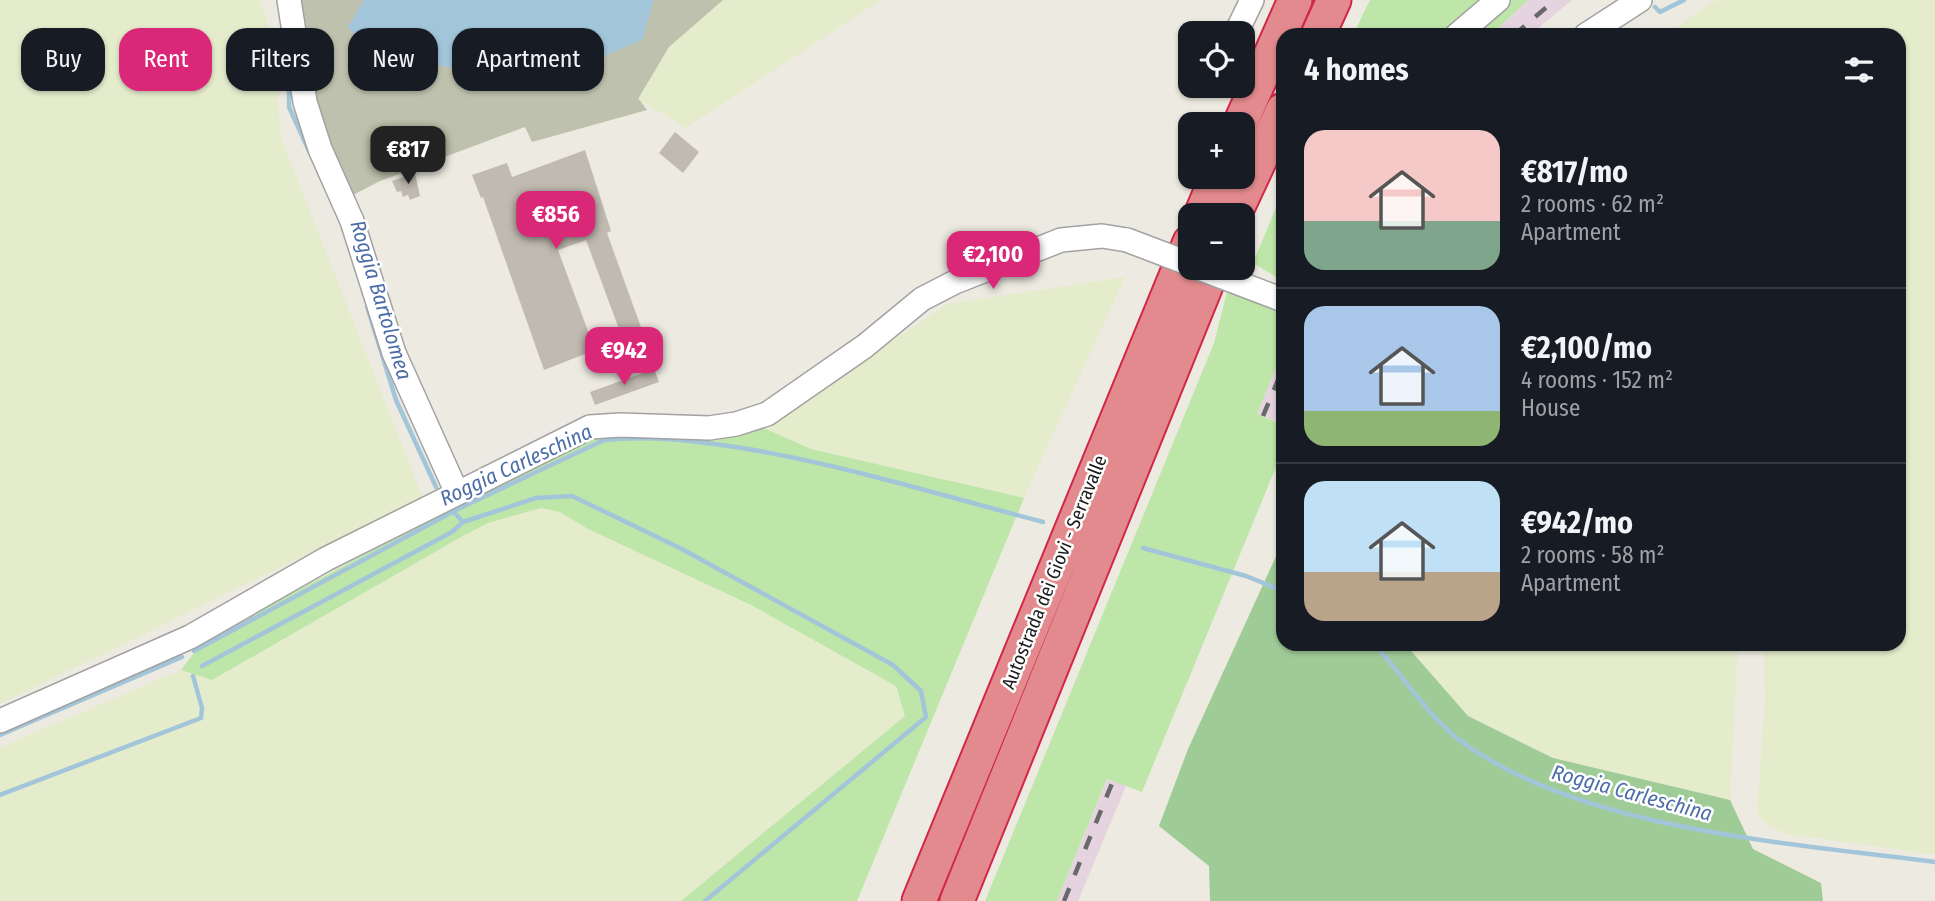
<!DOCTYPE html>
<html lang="en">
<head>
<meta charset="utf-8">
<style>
  body { margin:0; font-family:"Fira Sans Condensed",sans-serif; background:#20242c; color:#f1f3f6; height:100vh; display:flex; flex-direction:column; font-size:26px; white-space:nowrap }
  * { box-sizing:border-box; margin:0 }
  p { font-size:23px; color:#9ea1a6 }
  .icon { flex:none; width:38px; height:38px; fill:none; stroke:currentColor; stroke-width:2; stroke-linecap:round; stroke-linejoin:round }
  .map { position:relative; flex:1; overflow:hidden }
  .panel { position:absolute; left:1276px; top:28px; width:630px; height:623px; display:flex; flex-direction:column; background:#171b24; border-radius:21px; box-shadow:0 2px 5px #0004 }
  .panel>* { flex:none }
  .guide { position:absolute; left:21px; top:28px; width:665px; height:63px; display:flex; gap:14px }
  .buttons { position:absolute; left:1178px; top:21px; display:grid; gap:14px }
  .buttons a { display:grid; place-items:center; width:77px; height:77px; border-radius:14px; background:#171b24; box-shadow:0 2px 5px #0004; font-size:35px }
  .price { position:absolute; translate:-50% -60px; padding:0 16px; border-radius:14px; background:#db2777; color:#fff; font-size:23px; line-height:46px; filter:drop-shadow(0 2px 4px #0008) }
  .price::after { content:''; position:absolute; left:50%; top:42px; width:21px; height:16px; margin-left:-10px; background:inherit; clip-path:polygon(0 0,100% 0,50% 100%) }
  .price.on { background:#222; color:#fff }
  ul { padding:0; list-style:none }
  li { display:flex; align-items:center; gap:21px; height:175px; padding:0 28px }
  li+li { border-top:2px solid #363941 }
  li span { display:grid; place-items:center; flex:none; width:196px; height:140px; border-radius:21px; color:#555 }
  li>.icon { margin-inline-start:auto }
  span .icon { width:84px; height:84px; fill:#fffc; stroke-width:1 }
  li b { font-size:30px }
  h2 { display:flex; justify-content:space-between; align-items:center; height:84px; padding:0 28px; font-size:30px }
  .pill { padding:0 24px; border-radius:21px; background:#171b24; box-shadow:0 2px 5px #0004; font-size:24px; line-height:63px }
  .pill.on { background:#db2777; color:#fff }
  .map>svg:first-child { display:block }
  .industrial { fill:#e6d3e0 }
  .construction { fill:#bec1ad }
  .farmland { fill:#e5eccc }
  .grass { fill:#bee6a8 }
  .forest { fill:#9fcb97 }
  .water { fill:#a2c5da }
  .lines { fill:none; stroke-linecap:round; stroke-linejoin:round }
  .stream { stroke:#a2c5da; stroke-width:4.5 }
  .building { fill:#c1bab1 }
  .minor-casing { stroke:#a2a2a2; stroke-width:26 }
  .highway-casing { stroke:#d1284a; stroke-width:37 }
  .minor { stroke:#fff; stroke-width:23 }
  .highway { stroke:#e38a8e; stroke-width:33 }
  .rail { stroke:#696969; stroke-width:4.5; stroke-dasharray:14 14; stroke-linecap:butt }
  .minor-bridge-casing { stroke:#a2a2a2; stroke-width:26; stroke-linecap:butt }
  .minor-bridge { stroke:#fff; stroke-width:23 }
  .labels { text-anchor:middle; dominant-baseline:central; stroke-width:5; stroke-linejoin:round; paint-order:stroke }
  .street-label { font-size:19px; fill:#1b1b1b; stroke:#fff }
  .water-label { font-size:21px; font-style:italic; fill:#4c6da7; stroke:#fff }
</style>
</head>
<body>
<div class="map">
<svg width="1935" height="901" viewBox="0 0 1935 901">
  <rect width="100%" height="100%" fill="#edebe1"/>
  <path class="industrial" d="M1528,0H1572L1530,35H1491Z
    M1278,363L1283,365V407L1277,422L1257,414Z
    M1108,778L1126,786L1078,901H1057Z"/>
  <path class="construction" d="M301,0H738L639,99L647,110L532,142L525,127L380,181L351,196L317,120Z"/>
  <path class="farmland" d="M0,0H259L277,46L280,135L423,498L0,704Z
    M723,0H881L686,128L638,99L669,47Z
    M1717,0H1935V855L1788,834L1767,826L1757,811L1765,699L1763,644H1899V35H1667L1691,16Z
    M1125,277L1024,498L811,449L764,428L947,304Z
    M541,508L560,512L588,529L751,605L896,686L906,716L681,901H0V747L181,670L212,680L387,574L488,523Z
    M1405,644H1738L1730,800L1553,758L1467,716Z"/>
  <path class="grass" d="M1370,0H1528L1491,35H1353Z
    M1283,191V281L1253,263Z
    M1227,292L1283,311V365L1278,363L1257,414L1283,425V450L1142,792L1107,779L1057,901H985L1214,343Z
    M764,428L811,449L1024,498L857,901H681L905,716L896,686L751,605L588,529L560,512L541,508L488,523L461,537L212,680L181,670L203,641L573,443L622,432L709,435Z"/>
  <path class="forest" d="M1283,541V644H1405L1468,716L1553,758L1730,800L1753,849L1821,883L1823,901H1210L1209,866L1159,826L1188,749Z"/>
  <path class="water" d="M364,0H654L642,40L583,65L535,79L393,59L363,44L348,27Z"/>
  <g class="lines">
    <path class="stream" d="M1655,7L1660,12L1684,0
      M289,70V107L309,151
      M367,306L396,400L436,487
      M463,522L536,498L572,496L680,548L893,665L921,691L926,717L705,901
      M1143,548L1246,576L1283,591
      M1374,644C1404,676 1426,715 1462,742C1583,830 1789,843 1935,862
      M194,651L458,509L604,440C649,435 697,441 742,448C844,465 944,496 1043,522
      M202,666L452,532L463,522L453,511
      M0,735L182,657
      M0,795L201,718L202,708L193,676"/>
  </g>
  <path class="building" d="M675,132L699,152L683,173L659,153Z
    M585,150L611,231L607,233L646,341L626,348L586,240L558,250L595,350L544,370L483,197L481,198L472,175L507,163L512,177Z
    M415,173L420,196L410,200L408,195L403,197L401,191L397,192L392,181Z
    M654,369L659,382L595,405L590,392Z"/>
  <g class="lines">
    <defs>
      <path id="minor" d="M289,0L305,102L320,149L352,221L394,353L457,493
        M1236,33L1252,0
        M1457,35L1498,0
        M1586,35L1640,0
        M0,721L190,637L326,559L590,427L620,425L709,428L736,424L767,414L865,346L922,299L955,282L1061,240L1102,236L1127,240"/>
      <path id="highway" d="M1318,35L1334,0
        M1240,124L1295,0
        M1201,215L1217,177
        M1234,215L1283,110
        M919,901L1190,242
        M957,901L1213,268"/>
    </defs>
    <use href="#minor" class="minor-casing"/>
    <use href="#highway" class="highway-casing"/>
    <use href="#minor" class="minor"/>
    <use href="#highway" class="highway"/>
    <path class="rail" d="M1514,35L1555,0
      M1263,416L1283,368
      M1064,901L1113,781"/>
    <defs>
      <path id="minor-bridge" d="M1127,240L1190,264
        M1199,268L1283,300"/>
    </defs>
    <use href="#minor-bridge" class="minor-bridge-casing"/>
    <use href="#minor-bridge" class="minor-bridge"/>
  </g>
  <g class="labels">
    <g class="street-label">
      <text transform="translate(1054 572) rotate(-68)">Autostrada dei Giovi - Serravalle</text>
    </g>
    <g class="water-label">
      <text transform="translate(381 300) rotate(73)">Roggia Bartolomea</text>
      <text transform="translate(516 465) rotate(-25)">Roggia Carleschina</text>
      <text transform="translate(1632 793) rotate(15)">Roggia Carleschina</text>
    </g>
  </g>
</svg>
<div class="buttons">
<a><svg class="icon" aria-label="locate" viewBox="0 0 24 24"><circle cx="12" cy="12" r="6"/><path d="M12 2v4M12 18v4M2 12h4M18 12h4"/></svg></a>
<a>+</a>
<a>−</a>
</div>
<b class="price on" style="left:408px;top:186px">€817</b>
<b class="price" style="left:556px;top:251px">€856</b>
<b class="price" style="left:993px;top:291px">€2,100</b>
<b class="price" style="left:624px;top:387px">€942</b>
<div class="guide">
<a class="pill">Buy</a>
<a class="pill on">Rent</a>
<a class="pill">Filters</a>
<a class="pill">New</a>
<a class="pill">Apartment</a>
</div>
<section class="panel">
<h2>4 homes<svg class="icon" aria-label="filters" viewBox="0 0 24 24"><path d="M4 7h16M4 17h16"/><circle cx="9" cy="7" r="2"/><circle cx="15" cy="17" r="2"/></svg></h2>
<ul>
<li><span style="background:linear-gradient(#f6c9c9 65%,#7fa58c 0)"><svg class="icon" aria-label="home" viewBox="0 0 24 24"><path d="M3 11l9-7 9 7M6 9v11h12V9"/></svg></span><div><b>€817/mo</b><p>2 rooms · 62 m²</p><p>Apartment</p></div></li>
<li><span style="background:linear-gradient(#a9c7e8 75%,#8fb573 0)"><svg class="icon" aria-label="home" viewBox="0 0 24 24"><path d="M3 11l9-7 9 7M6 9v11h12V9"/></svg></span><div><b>€2,100/mo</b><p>4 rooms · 152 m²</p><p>House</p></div></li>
<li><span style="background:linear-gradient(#bfe0f5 65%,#b9a48a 0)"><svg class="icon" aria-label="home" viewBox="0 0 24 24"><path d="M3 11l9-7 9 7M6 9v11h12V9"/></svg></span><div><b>€942/mo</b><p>2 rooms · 58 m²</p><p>Apartment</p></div></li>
</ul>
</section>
</div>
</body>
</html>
